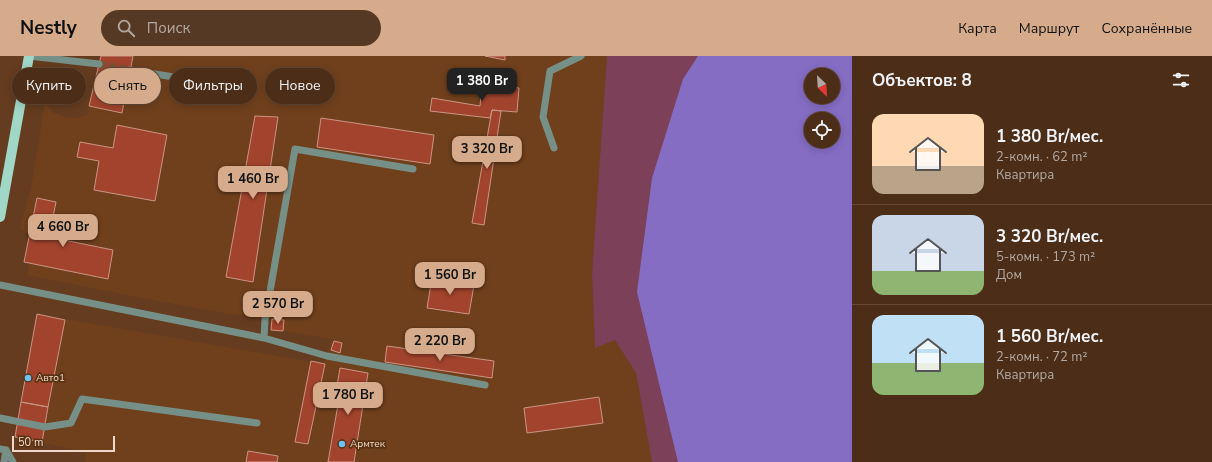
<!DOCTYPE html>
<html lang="ru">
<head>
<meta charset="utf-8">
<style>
  body { margin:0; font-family:"Nunito Sans",sans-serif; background:#563924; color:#f1f3f6; height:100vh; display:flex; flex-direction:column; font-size:15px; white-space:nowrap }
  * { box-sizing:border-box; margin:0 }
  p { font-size:13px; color:#b2a8a1 }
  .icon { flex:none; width:22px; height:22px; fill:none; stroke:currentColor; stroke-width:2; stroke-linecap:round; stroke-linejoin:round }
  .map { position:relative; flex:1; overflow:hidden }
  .panel { display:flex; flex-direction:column; background:#4c2d17; width:360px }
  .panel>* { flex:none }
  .hud { position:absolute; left:12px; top:12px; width:380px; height:36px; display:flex; gap:8px }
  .needle { width:26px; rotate:155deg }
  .buttons { position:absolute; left:804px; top:12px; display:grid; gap:8px }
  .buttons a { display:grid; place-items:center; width:36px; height:36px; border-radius:50%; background:#4c2d17; box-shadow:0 2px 10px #0003,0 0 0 1px #634936; font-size:20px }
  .scale { position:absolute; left:12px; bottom:10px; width:103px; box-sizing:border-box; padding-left:4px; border:2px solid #f1d7c7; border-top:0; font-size:11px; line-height:14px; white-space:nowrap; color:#f1d7c7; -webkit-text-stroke:3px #593213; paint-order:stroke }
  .price { position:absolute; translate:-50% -34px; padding:0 9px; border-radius:8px; background:#d6ab8b; color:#111; font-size:13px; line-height:26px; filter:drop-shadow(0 1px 2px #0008) }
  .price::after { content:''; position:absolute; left:50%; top:24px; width:12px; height:9px; margin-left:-6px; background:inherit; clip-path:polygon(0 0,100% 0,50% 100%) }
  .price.active { background:#222; color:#fff }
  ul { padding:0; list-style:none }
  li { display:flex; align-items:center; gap:12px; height:100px; padding:0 20px }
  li+li { border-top:1px solid #634936 }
  li span { display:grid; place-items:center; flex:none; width:112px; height:80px; border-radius:12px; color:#555 }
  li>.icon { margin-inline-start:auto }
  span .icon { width:48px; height:48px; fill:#fffc; stroke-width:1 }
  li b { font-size:17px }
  h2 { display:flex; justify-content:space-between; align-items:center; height:48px; padding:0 20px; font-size:17px }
  .tag { padding:0 14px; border-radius:18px; background:#4c2d17; box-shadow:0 2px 10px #0003,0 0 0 1px #634936; font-size:14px; line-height:36px }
  .tag.active { background:#d6ab8b; color:#111 }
  header { display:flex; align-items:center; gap:24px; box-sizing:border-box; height:56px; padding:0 20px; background:#d6ab8b; color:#111 }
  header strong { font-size:19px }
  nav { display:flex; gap:22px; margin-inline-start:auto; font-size:14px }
  .search { width:280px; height:36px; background:#563924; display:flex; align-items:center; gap:10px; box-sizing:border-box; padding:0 14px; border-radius:22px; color:#b2a8a1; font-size:15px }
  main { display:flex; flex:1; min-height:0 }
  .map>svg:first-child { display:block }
  .built { fill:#70401d }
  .green { fill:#7c4059; fill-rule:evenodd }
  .water { fill:#856dc4; fill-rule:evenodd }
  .building { fill:#a2442d; stroke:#cc9485 }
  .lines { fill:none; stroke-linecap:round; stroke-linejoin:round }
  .minor-tunnel { stroke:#7a5338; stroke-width:7; stroke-dasharray:7 3.5; stroke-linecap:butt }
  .minor { stroke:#769088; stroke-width:7 }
  .major { stroke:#a0d7c7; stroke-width:10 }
  .poi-dot { fill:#6cc3f3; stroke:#593213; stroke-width:1.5 }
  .labels { text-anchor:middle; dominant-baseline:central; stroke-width:3.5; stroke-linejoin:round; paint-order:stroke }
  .poi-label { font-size:10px; fill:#f1d7c7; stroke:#593213; text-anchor:start }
</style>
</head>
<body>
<header>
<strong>Nestly</strong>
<div class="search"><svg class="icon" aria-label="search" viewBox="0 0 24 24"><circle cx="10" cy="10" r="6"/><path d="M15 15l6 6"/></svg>Поиск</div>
<nav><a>Карта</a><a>Маршрут</a><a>Сохранённые</a></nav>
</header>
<main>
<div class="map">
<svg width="852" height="406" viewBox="0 0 852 406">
  <rect width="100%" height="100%" fill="#653c1f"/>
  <path class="built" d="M101,0H607L592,217L595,291L615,284L636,317L652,406H85L86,396L15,381L37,258L324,308L332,283L283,275L284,264L272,263L265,264L163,246L28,219L29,207L24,206L30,180L20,172L31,132L45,47L54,57L66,61L76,62L87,59L94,25L97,19Z"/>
  <path class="green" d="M607,0H852V406H652L636,317L615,284L595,292L592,217ZM811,19H833V41H811ZM811,63H833V85H811Z"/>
  <path class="water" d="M698,0H852V406H678L637,236L652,122L683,23ZM811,19H833V41H811ZM811,63H833V85H811Z"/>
  <path class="building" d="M101,0H133L122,57L89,50Z
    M485,0H505V4Z
    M482,27L519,32L517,56L492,54L490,62L430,55L432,42L480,50Z
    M492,54L501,55L484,169L472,167Z
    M255,60L278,61L253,226L226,221Z
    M321,62L434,79L430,108L317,91Z
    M117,69L167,79L155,145L94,134L99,105L77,101L80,86L113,92Z
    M37,142L56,146L49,181L113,194L108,223L24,206Z
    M432,222L474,229L469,258L427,252Z
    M37,258L65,264L48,351L21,346Z
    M272,263L284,264L283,275L271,274Z
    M334,285L342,287L340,297L331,294Z
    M387,290L494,305L492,322L385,306Z
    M311,305L325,308L308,388L295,386Z
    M340,312L368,317L354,406H328L341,331L337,330Z
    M599,341L603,367L527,377L524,352Z
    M21,346L48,351L42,386L15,381Z
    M248,395L278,400L277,406H246Z"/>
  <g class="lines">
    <path class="minor-tunnel" d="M99,8L130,14"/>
    <path class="minor" d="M29,0L99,8
      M130,14L192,24
      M554,92L543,61L550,15L581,0
      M0,229L264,282L327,300L485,329
      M264,282L265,264L295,93L413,113
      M0,362L45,371L71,367L82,343L257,367
      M0,393L6,394L4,406
      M6,394L13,406"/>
    <path class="major" d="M0,161L29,0"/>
  </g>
  <g class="poi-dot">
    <circle cx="28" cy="322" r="4"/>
    <circle cx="342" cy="388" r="4"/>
  </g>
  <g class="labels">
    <g class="poi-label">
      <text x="36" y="322">Авто1</text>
      <text x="350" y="388">Армтек</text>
    </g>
  </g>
</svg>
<div class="buttons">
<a><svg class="needle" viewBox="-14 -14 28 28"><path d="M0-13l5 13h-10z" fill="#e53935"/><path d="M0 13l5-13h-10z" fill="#b2a8a1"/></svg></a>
<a><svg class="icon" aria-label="locate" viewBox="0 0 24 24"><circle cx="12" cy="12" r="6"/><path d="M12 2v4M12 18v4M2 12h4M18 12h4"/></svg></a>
</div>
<div class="scale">50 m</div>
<b class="price active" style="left:482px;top:46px">1 380 Br</b>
<b class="price" style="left:487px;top:114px">3 320 Br</b>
<b class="price" style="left:253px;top:144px">1 460 Br</b>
<b class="price" style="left:63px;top:192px">4 660 Br</b>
<b class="price" style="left:450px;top:240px">1 560 Br</b>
<b class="price" style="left:278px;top:269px">2 570 Br</b>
<b class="price" style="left:440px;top:306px">2 220 Br</b>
<b class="price" style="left:348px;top:360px">1 780 Br</b>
<div class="hud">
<a class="tag">Купить</a>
<a class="tag active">Снять</a>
<a class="tag">Фильтры</a>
<a class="tag">Новое</a>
</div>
</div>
<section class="panel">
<h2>Объектов: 8<svg class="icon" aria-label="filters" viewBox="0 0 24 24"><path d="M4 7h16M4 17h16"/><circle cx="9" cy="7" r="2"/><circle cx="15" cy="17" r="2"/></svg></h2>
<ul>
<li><span style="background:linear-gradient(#ffd9b3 65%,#b9a48a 0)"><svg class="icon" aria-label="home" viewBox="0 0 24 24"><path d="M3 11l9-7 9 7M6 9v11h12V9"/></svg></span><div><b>1 380 Br/мес.</b><p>2-комн. · 62 m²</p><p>Квартира</p></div></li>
<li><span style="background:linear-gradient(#c9d6e8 70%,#8fb573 0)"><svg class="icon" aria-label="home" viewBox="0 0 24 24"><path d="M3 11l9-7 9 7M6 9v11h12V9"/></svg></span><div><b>3 320 Br/мес.</b><p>5-комн. · 173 m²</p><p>Дом</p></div></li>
<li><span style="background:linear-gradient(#bfe0f5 60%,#8fb573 0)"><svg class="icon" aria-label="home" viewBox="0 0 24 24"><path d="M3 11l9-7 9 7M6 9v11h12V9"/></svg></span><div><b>1 560 Br/мес.</b><p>2-комн. · 72 m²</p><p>Квартира</p></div></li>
</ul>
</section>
</main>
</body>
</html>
